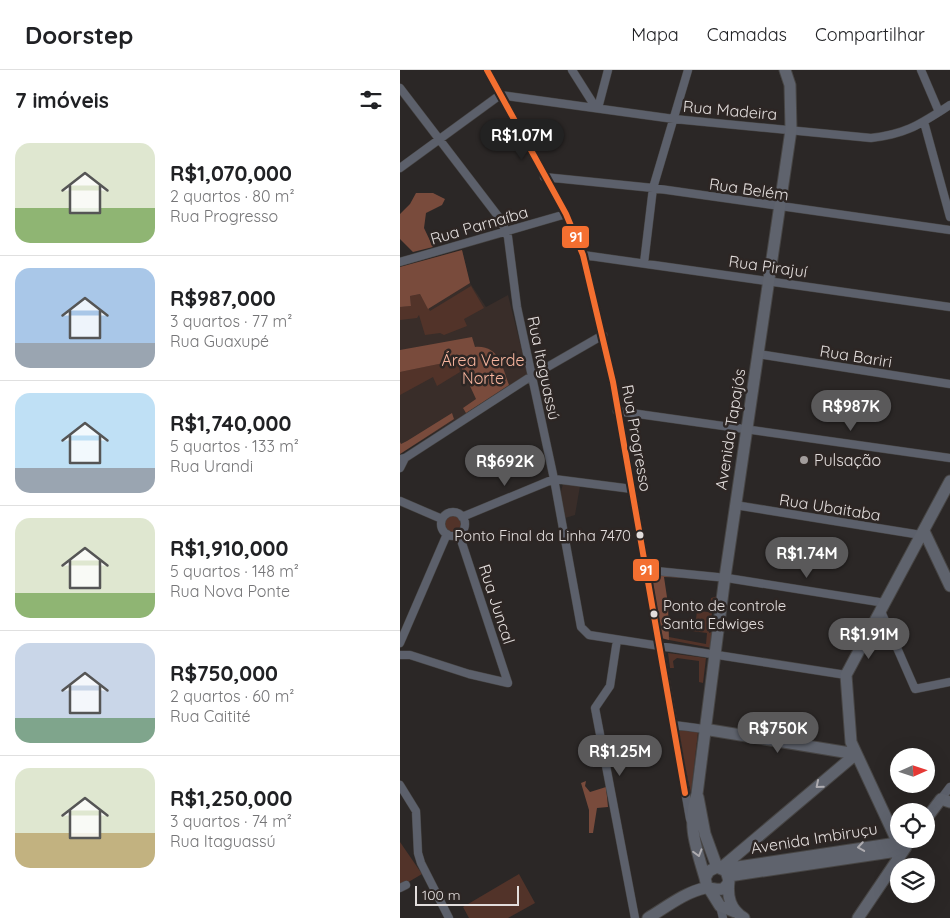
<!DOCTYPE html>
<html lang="pt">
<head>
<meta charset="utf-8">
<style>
  body { margin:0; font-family:Quicksand,sans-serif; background:#f2f2f2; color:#202124; height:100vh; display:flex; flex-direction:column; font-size:19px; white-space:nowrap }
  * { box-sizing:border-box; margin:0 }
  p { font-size:16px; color:#757577 }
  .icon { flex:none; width:28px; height:28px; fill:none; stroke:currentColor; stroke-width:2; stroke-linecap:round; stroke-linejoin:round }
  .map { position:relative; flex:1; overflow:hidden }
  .drawer { display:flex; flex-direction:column; background:#fff; width:400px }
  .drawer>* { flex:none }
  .needle { width:32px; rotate:87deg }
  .controls { position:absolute; left:490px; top:678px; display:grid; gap:10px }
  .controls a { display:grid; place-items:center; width:45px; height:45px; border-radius:50%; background:#fff; box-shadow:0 5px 20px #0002; font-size:25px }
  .scale { position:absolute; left:15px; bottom:12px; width:104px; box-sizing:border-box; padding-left:5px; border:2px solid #e2dddc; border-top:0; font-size:14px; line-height:18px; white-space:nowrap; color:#e2dddc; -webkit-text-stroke:4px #2d2624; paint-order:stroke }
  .price { position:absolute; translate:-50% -42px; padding:0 11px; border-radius:18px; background:#5a595a; color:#fff; font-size:16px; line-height:32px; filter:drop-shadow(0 1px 2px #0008) }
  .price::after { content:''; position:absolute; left:50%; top:30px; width:15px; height:11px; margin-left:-8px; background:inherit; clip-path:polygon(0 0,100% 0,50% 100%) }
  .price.on { background:#222; color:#fff }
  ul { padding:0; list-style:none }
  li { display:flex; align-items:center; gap:15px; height:125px; padding:0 15px }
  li+li { border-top:1px solid #e0e0e0 }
  li span { display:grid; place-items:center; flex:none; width:140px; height:100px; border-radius:15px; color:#555 }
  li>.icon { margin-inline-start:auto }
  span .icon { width:60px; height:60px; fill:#fffc; stroke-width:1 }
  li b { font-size:21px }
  h2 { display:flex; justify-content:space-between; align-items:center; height:60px; padding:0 15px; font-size:21px }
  header { display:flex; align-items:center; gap:30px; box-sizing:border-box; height:70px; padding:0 25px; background:#fff; border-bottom:1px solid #e0e0e0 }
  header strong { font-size:24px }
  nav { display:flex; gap:28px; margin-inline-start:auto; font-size:18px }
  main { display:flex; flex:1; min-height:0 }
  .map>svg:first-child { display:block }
  .built { fill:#392d29 }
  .green { fill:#523329 }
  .forest { fill:#794b3c }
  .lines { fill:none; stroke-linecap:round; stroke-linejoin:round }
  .street-casing { stroke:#474544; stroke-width:9 }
  .secondary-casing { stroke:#474544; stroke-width:13 }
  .street { stroke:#5c606b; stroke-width:8 }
  .secondary { stroke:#5f636d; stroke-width:11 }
  .bus-1-casing { stroke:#2d2624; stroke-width:10 }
  .bus-1 { stroke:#f46f30; stroke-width:6 }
  .oneway { stroke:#aeacb0 }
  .poi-dot { fill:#a29d9c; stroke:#2d2624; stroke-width:2 }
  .bus-dot { fill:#e2dddc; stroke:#2d2624; stroke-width:2 }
  .labels { text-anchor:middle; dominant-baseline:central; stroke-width:5; stroke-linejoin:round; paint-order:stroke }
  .bus-label { font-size:15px; fill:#e2dddc; stroke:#2d2624; text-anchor:end }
  .street-label { font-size:16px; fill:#e2dddc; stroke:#2d2624 }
  .park-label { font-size:16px; fill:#f7b59e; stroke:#2d2624 }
  .poi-label { font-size:16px; fill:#e2dddc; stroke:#2d2624; text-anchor:start }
  .line-badge { stroke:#2d2624; stroke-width:2 }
  .badge-label { font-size:14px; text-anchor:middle; font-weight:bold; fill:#fff }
</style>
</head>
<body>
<header>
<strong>Doorstep</strong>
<nav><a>Mapa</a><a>Camadas</a><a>Compartilhar</a></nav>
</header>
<main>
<section class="drawer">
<h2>7 imóveis<svg class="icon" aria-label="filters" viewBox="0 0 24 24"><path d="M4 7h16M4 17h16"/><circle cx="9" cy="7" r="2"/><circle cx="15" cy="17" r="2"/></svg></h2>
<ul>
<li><span style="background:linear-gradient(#dfe7d0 65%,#8fb573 0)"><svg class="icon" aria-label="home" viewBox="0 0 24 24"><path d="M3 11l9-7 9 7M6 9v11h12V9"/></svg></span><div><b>R$1,070,000</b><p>2 quartos · 80 m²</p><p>Rua Progresso</p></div></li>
<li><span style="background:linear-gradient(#a9c7e8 75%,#9aa5b1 0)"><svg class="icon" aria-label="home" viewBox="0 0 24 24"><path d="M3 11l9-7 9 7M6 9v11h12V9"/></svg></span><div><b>R$987,000</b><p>3 quartos · 77 m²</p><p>Rua Guaxupé</p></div></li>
<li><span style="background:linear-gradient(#bfe0f5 75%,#9aa5b1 0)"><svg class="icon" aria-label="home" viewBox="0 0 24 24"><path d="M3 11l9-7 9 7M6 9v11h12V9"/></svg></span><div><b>R$1,740,000</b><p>5 quartos · 133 m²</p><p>Rua Urandi</p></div></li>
<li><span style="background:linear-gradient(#dfe7d0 75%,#8fb573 0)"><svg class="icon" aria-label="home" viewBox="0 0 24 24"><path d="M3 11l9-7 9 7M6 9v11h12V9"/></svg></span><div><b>R$1,910,000</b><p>5 quartos · 148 m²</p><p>Rua Nova Ponte</p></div></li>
<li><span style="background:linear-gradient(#c9d6e8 75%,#7fa58c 0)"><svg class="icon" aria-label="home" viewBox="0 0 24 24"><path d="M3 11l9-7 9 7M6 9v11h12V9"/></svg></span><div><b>R$750,000</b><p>2 quartos · 60 m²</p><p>Rua Caitité</p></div></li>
<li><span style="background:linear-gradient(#dfe7d0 65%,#c2b280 0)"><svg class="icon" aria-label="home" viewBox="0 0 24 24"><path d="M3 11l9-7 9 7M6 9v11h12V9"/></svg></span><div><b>R$1,250,000</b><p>3 quartos · 74 m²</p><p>Rua Itaguassú</p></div></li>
</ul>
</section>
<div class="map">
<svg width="550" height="848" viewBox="0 0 550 848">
  <rect width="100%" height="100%" fill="#2b2726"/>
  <path class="built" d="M62,180L70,213L86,237L108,225L128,305L0,384V197Z
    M163,414L180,416L175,445L162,449L160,425Z"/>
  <path class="green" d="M71,216L84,238L64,249L67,256L44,265L40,263L25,265L19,245L17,248L0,250V237L11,236L10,226L20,224L30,241Z
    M57,290L60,302L37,316L33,307L0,325V302Z
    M43 454a10 10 0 1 1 20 0a10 10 0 1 1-20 0Z
    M318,526L314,530L309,563L314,561L312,578L269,570V567L306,574L307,563L292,561L294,549H296L297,541L309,542L311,528Z
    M268,583L306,588L303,613L299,612V591L277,588L273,591L274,598H270Z
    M277,660L298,662L291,723Z
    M0,772L22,804L0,817Z
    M119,804L135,833L108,848H69L63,837Z"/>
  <path class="forest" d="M16,123H33L45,129L42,135L26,143L24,158L33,177L13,182L0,169V144L10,134Z
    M62,180L70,213L28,239L20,224L10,226L11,236L0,237V197Z
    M72,267L75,277C99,275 102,296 109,315L66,343L63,338L76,329L58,290L0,302V280Z
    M52,343L54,349L0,384V372L1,374L7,371Z
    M255,503L295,508L264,507L268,534L269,570L261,568L250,505Z
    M186,711L185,716L190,722L206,717L208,737L197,738L193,763H189V740L181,713Z"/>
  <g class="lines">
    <defs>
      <path id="street" d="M87,0L166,144L183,185L213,312L290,749
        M172,0L196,38
        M521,0L539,42
        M0,18L101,150L108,167L117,237L154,409L181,557L189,565L446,605
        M100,25L274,49L471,68C507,64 520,54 550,35
        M198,38L208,0
        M524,52L550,147
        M0,98L100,25
        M144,107L253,118L550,160
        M183,185L550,237
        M0,192L166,144
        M244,193L253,118L288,0
        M358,284L550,314
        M217,341L550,388
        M0,389L5,388L130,307L203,265
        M0,398L5,388
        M0,431L42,449
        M335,435L521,465
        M41 454a12 12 0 1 1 24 0a12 12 0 1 1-24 0Z
        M62,447L154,409L232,419
        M59,464L108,613
        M246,500L327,508L485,533
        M480,539L515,619L550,612
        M217,570L210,616L195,638L235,848
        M0,573L47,464
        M0,585H10L69,604L108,613
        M274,655L304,659
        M0,715L16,741L18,783L21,793L49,848
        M541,729L550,717
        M0,818L6,815
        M320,836L323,848"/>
      <path id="secondary" d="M524,461L550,516
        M304,659L456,684
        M298,727L305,764L317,797
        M526,749L541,729L550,732
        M321,798L456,684
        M324,799L510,771
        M329,806L504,780L497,771L451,672L446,605L550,411
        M305,808C296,777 287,755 297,724L324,514L391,60L390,15L385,0
        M329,811C327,827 330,839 344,848
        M310,820L320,836L335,842
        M248,848C265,838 285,822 305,818C315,817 323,825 329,811L326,801L317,797L309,801L305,808L307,817
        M458,848L506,777"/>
    </defs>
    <use href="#street" class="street-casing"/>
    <use href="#secondary" class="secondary-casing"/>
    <use href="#street" class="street"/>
    <use href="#secondary" class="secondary"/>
    <defs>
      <path id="bus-1" d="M87,0L166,144L183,185L213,312L285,723"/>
    </defs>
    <use href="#bus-1" class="bus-1-casing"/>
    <use href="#bus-1" class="bus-1"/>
  </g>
  <defs><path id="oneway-chevron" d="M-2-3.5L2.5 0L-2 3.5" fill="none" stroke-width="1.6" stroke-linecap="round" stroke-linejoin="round" transform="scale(1.25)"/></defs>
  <g class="oneway">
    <use href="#oneway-chevron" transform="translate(419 715) rotate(140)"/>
    <use href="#oneway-chevron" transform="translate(461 777) rotate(171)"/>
    <use href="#oneway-chevron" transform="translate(298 783) rotate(74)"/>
  </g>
  <circle class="poi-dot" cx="404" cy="390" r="5"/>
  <g class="bus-dot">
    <circle cx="240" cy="465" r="4.5"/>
    <circle cx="254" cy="544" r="4.5"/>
  </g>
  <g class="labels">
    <g class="bus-label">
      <text x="231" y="465">Ponto Final da Linha 7470</text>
      <text x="263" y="535" text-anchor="start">Ponto de controle<tspan x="263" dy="18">Santa Edwiges</tspan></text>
    </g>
    <g class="street-label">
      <text transform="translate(330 40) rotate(5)">Rua Madeira</text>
      <text transform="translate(349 119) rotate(8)">Rua Belém</text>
      <text transform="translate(79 155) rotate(-16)">Rua Parnaíba</text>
      <text transform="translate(368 196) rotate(8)">Rua Pirajuí</text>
      <text transform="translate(456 286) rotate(9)">Rua Bariri</text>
      <text transform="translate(144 298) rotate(78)">Rua Itaguassú</text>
      <text transform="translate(330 359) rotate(-81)">Avenida Tapajós</text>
      <text transform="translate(237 368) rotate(80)">Rua Progresso</text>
      <text transform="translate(430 437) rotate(9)">Rua Ubaitaba</text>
      <text transform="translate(97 534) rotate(72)">Rua Juncal</text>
      <text transform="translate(414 768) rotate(-9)">Avenida Imbiruçu</text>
    </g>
    <g class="park-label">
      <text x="83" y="290">Área Verde<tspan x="83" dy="18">Norte</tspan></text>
    </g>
    <g class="poi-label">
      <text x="414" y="390">Pulsação</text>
    </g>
  </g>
  <g class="line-badge">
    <rect x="161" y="155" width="29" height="24" rx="5" fill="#f46f30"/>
    <rect x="232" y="488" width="28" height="24" rx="5" fill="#f46f30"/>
  </g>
  <g class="badge-label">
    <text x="176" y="172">91</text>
    <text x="246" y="505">91</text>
  </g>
</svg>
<div class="controls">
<a><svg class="needle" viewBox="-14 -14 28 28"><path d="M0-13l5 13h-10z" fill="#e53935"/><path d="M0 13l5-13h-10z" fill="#757577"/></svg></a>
<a><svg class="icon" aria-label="locate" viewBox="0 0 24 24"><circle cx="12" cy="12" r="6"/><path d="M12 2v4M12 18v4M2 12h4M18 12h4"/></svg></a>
<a><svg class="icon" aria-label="layers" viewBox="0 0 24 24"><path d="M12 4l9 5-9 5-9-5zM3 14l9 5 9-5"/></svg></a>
</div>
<div class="scale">100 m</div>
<b class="price on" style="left:122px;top:91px">R$1.07M</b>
<b class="price" style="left:451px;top:362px">R$987K</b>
<b class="price" style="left:105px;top:417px">R$692K</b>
<b class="price" style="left:407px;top:509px">R$1.74M</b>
<b class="price" style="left:469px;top:590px">R$1.91M</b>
<b class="price" style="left:378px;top:684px">R$750K</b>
<b class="price" style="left:220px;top:707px">R$1.25M</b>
</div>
</main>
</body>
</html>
